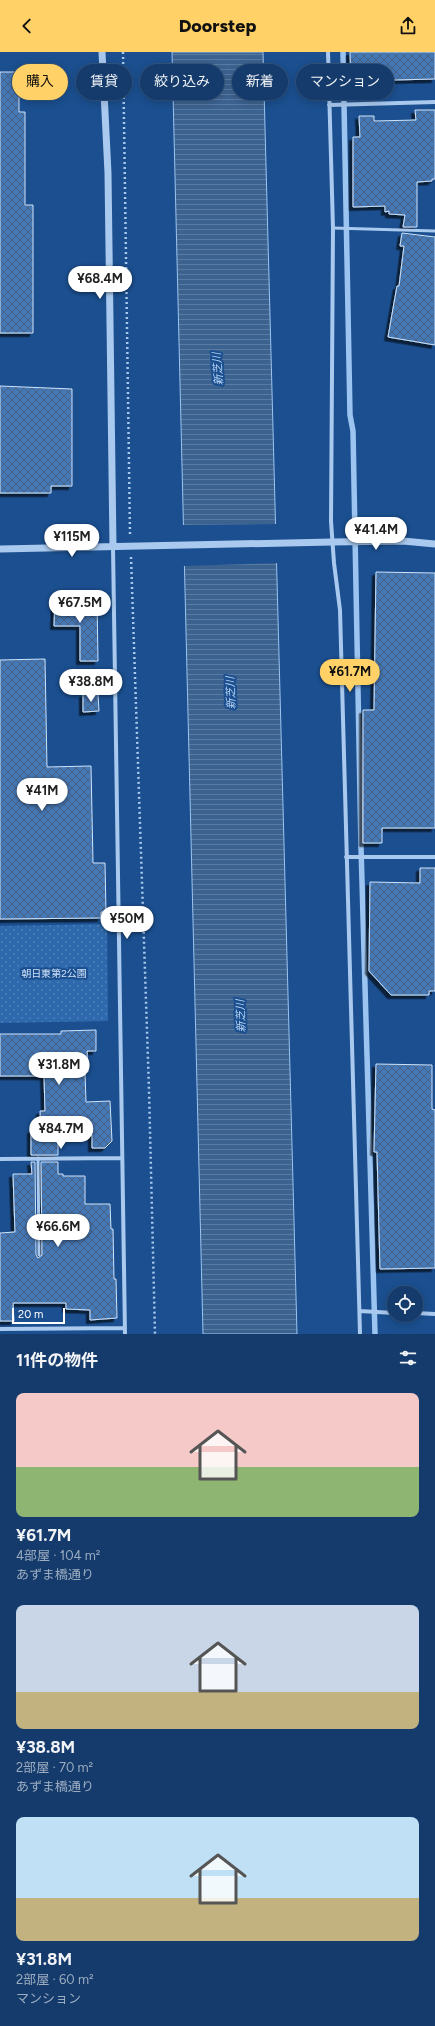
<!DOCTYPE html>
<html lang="ja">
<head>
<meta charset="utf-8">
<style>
  body { margin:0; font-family:Figtree,"Noto Sans JP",sans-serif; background:#1d4271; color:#f1f3f6; height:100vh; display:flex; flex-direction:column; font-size:15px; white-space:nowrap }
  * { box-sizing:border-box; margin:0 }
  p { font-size:13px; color:#9dadc1 }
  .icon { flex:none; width:22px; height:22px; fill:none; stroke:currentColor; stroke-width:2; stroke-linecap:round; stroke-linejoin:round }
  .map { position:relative; height:1282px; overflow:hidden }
  .side { display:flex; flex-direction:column; background:#143b6b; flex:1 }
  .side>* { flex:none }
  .top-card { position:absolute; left:12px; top:12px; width:411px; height:36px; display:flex; gap:8px }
  .controls { position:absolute; left:387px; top:1234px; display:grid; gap:8px }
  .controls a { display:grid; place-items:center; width:36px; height:36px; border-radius:50%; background:#143b6b; box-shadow:0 2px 10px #0003,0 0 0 1px #33557e; font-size:20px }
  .scale { position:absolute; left:12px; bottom:10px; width:53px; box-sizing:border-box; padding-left:4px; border:2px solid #fff; border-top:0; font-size:11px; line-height:14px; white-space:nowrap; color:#fff; -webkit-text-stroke:3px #1b4f8f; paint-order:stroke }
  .price { position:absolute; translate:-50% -34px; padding:0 9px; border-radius:14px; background:#fff; color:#222; font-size:13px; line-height:26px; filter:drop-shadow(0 1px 2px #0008) }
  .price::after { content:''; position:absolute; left:50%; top:24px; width:12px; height:9px; margin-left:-6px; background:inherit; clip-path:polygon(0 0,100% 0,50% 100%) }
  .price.current { background:#ffd166; color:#111 }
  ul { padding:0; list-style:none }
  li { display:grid; align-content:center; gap:8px; height:212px; padding:0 16px }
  li span { display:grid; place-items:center; height:124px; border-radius:8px; color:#555 }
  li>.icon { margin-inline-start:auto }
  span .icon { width:72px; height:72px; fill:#fffc; stroke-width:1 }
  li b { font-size:17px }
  h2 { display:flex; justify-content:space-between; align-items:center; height:48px; padding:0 16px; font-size:17px }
  .pill { padding:0 14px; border-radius:18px; background:#143b6b; box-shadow:0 2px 10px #0003,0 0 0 1px #33557e; font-size:14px; line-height:36px }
  .pill.current { background:#ffd166; color:#111 }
  header { display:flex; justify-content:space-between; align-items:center; height:52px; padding:0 16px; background:#ffd166; color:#111; font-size:18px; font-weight:800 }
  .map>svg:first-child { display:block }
  .park { fill:url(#park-dots) }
  .water { fill:url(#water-rules); stroke:#9cc4f0 }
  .pier { fill:#1b4f8f }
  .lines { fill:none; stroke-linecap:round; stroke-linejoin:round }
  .stream { stroke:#9cc4f0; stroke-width:5.5 }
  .building { fill:url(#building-cross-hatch); stroke:#cfe3fa; filter:url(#shadow) }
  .path { stroke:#a9c9ee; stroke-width:2.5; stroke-dasharray:2 3; stroke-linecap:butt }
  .service { stroke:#a9c9ee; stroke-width:3 }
  .minor { stroke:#a9c9ee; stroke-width:4 }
  .tertiary { stroke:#a9c9ee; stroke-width:7 }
  .labels { text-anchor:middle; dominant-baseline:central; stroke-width:4; stroke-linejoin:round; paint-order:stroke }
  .park-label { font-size:10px; fill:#cfe3fa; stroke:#1b4f8f }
  .water-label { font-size:11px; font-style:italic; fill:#b5d3f5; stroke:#1b4f8f }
</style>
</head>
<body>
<header><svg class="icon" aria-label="back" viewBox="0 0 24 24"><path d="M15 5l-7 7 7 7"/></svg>Doorstep<svg class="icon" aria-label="share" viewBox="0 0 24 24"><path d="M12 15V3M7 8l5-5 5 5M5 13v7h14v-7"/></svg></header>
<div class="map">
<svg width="435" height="1282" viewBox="0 0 435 1282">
  <defs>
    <pattern id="park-dots" width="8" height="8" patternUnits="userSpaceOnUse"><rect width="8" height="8" fill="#2e69ad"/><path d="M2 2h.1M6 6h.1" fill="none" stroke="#4d80b9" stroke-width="1.8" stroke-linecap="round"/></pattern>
    <pattern id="water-rules" width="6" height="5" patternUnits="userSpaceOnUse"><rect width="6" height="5" fill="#3c6290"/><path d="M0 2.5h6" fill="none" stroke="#597aa1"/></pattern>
    <pattern id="building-cross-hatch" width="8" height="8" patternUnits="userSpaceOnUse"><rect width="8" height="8" fill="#4478b7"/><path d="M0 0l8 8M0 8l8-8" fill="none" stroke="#486282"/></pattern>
    <filter id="shadow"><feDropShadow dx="-3.5" dy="3.5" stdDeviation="0" flood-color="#0009"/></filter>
  </defs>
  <rect width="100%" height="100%" fill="#1b4f8f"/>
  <path class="park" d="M107,872L108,969L0,971V874Z"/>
  <path class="water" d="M172,0H263L297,1282H203Z"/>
  <path class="pier" d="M278,472L279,511L183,514L182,473Z"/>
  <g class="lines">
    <path class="stream" d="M343,0L350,363L353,379L361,795L375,1282"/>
  </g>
  <path class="building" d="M350,0H435V27L351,29Z
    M0,20H19V60H25V153H33V281H0Z
    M415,58H435V127H432V129L417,130V175H403L405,163L389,162V159L385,160V154L353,155V85H360L359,64H374V69L416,68Z
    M402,181L435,185V293L388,285L397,234H399L404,194H400Z
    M0,334L72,337V434H51V441H0Z
    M376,520L435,521V776H382V791H363V658H374Z
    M55,547L97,548L98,609H80V574H54Z
    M45,607L47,715L91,714L93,811H105L106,860H101V866L0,867V608Z
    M83,642H98L99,659L83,660Z
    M420,816H435V939H429V943H391L369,919L370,830L420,831Z
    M96,978V999H87L88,1020H85L86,1050L110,1049L112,1089L105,1096H92V1083L58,1084V1103H31V1078H41L40,1059H45L44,1024H0V982H61V979Z
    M376,1012L432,1013V1057L435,1058V1216L380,1217L377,1100H374Z
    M31,1110H35L36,1203L38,1206L42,1203L41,1110H58V1122H63V1124H85V1152H110L111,1177H113L114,1227H116L117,1266L90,1268V1258L66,1257V1251H13L14,1269H0V1181L15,1180L13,1122H32Z"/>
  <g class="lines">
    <path class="path" d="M123,0L130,482
      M131,505L149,1038L155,1282"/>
    <path class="service" d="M333,176L435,179
      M38,1106L39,1203"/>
    <path class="minor" d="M328,0L333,176L331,469L334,511L340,558L360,1282
      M329,53L435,50
      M113,495L125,1282
      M346,805H435
      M0,1107L122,1106
      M360,1259L394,1261
      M416,1261L435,1262
      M0,1277L125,1276"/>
    <path class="tertiary" d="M102,0L108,121L113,495
      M0,497L332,490L403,489L435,492"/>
  </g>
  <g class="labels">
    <g class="park-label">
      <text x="54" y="921">朝日東第2公園</text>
    </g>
    <g class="water-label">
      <text transform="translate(218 317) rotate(-94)">新芝川</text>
      <text transform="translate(231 641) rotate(-92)">新芝川</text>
      <text transform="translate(241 964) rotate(-92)">新芝川</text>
    </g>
  </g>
</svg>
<div class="controls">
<a><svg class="icon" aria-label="locate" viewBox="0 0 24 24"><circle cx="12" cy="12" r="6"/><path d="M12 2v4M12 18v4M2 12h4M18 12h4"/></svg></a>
</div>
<div class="scale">20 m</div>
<b class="price" style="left:100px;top:248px">¥68.4M</b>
<b class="price" style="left:376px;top:499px">¥41.4M</b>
<b class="price" style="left:72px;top:506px">¥115M</b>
<b class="price" style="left:80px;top:572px">¥67.5M</b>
<b class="price current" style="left:350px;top:641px">¥61.7M</b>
<b class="price" style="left:91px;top:651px">¥38.8M</b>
<b class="price" style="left:42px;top:760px">¥41M</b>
<b class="price" style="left:127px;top:888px">¥50M</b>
<b class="price" style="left:59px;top:1034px">¥31.8M</b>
<b class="price" style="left:61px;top:1098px">¥84.7M</b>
<b class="price" style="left:58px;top:1196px">¥66.6M</b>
<div class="top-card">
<a class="pill current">購入</a>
<a class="pill">賃貸</a>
<a class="pill">絞り込み</a>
<a class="pill">新着</a>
<a class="pill">マンション</a>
</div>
</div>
<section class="side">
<h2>11件の物件<svg class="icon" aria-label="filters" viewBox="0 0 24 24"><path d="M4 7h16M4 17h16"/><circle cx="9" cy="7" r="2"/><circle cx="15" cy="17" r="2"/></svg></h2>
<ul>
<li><span style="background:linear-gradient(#f6c9c9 60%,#8fb573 0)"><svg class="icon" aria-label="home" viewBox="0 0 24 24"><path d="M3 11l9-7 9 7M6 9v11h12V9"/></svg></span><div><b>¥61.7M</b><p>4部屋 · 104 m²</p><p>あずま橋通り</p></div></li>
<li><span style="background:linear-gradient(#c9d6e8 70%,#c2b280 0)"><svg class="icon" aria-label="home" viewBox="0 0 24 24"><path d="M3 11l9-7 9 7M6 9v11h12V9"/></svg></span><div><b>¥38.8M</b><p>2部屋 · 70 m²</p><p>あずま橋通り</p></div></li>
<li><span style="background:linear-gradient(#bfe0f5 65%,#c2b280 0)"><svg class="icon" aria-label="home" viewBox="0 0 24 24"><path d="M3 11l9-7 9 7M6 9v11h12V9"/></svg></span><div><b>¥31.8M</b><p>2部屋 · 60 m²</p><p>マンション</p></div></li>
</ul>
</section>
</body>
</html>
